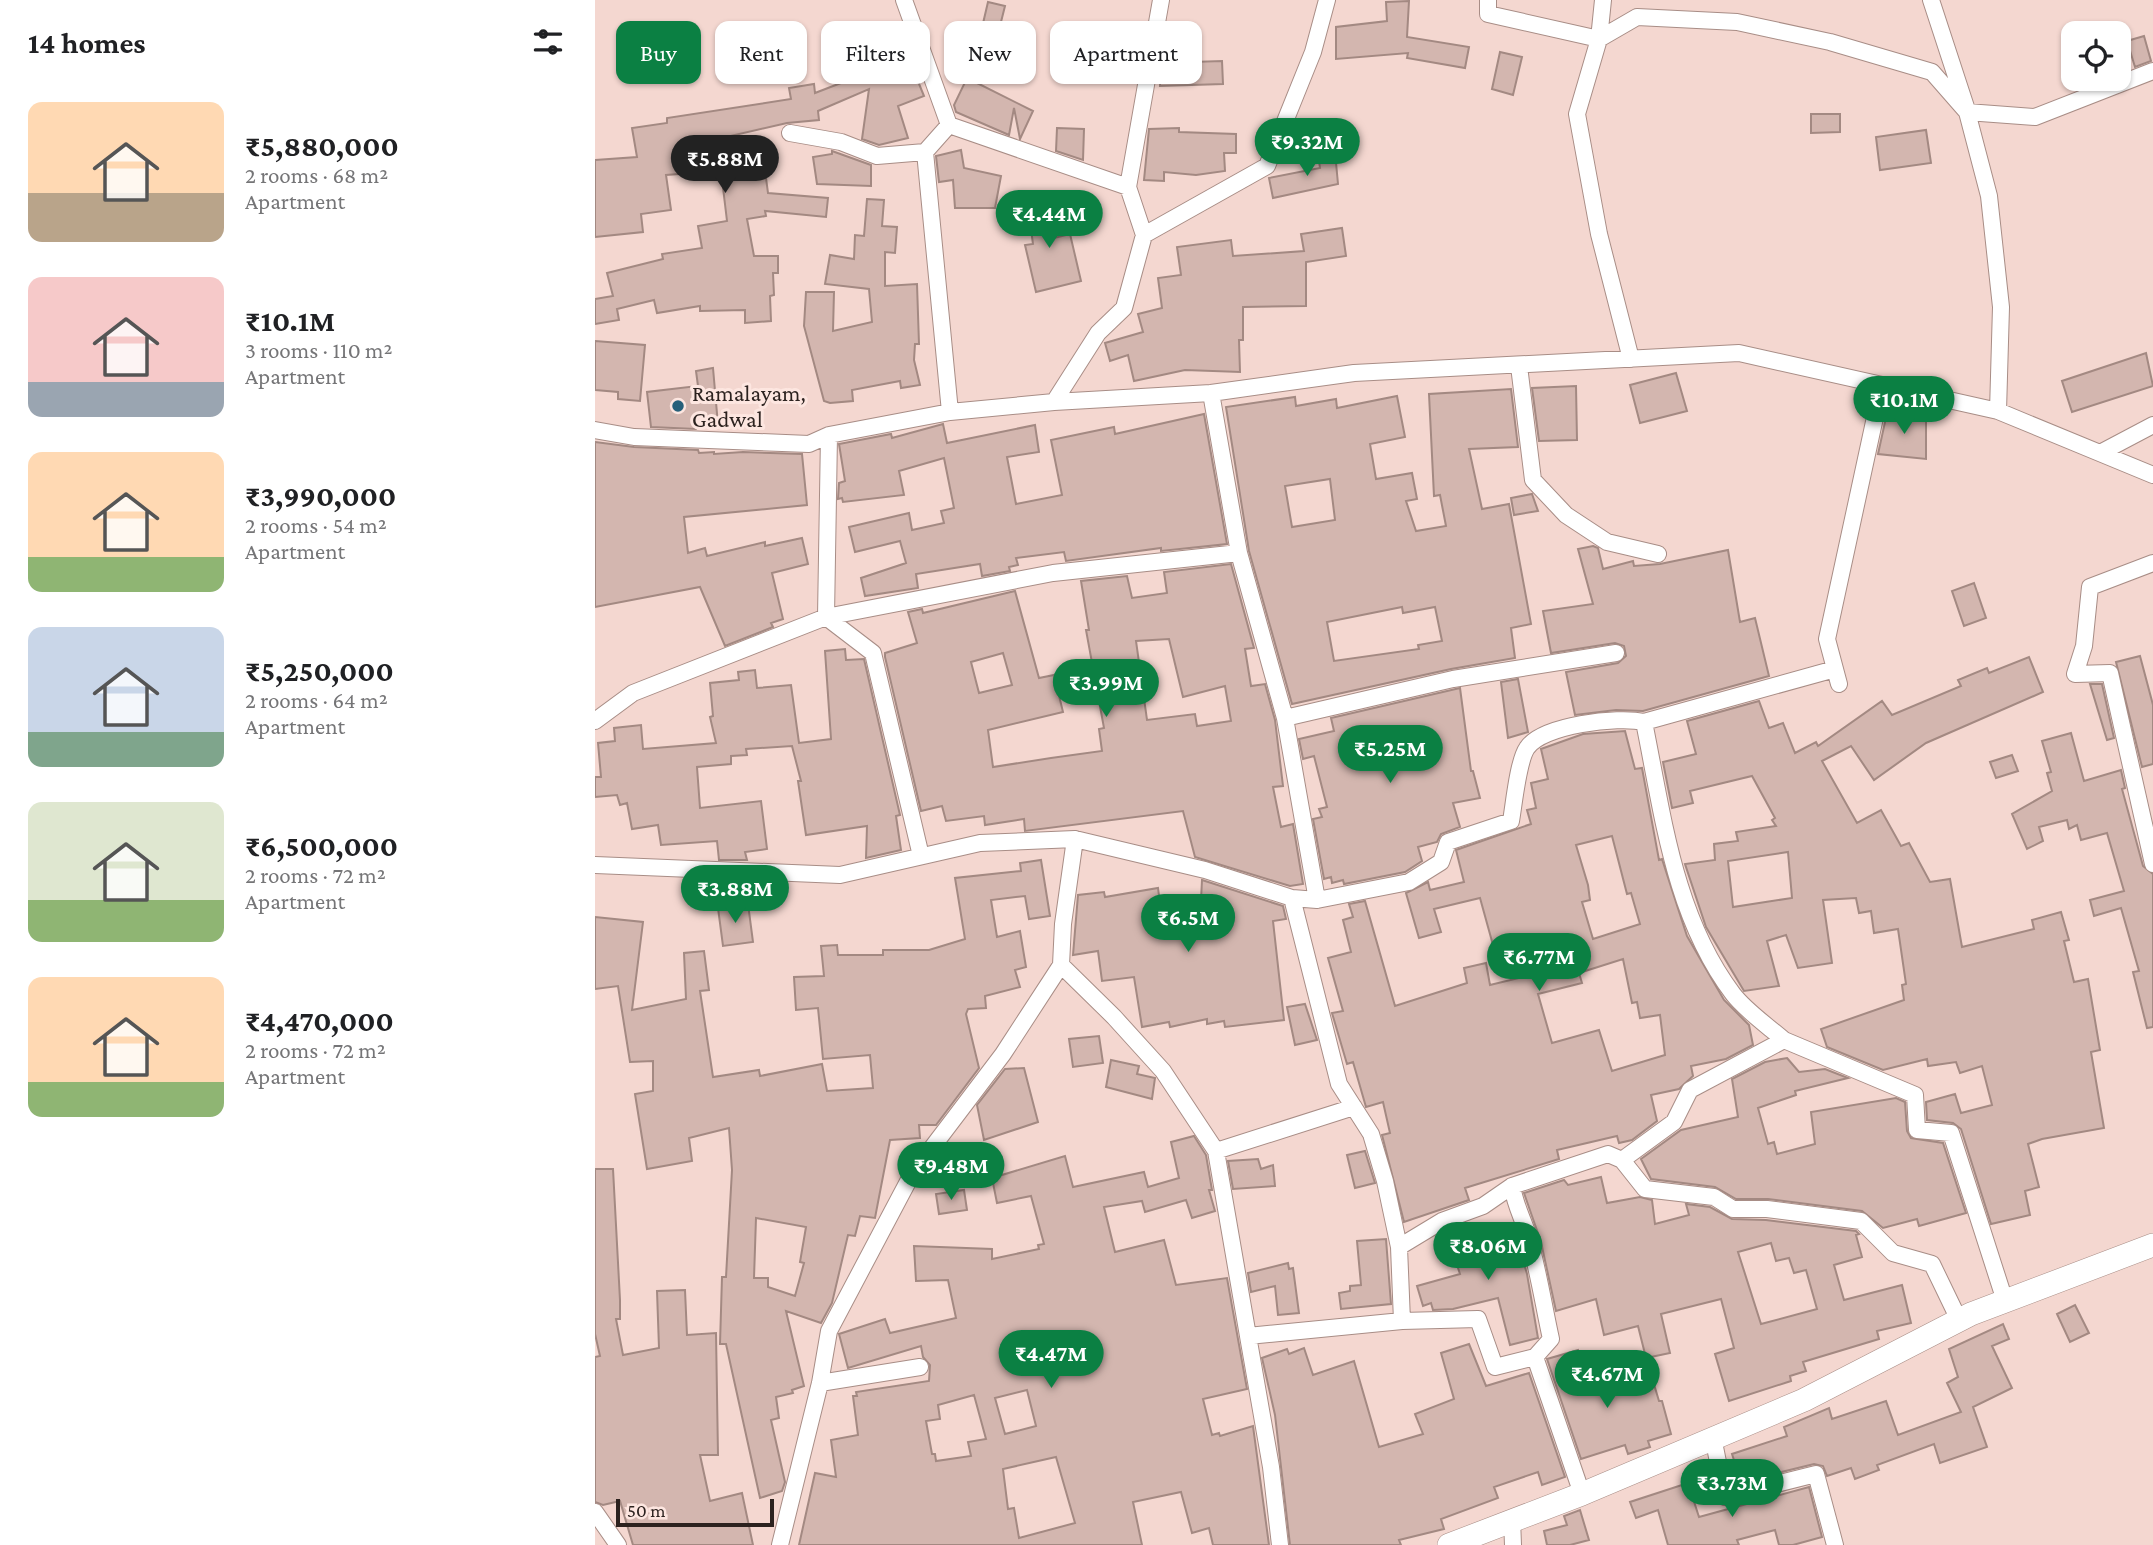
<!DOCTYPE html>
<html lang="en">
<head>
<meta charset="utf-8">
<style>
  body { margin:0; font-family:"Crimson Pro",serif; background:#f6f6f6; color:#202124; height:100vh; display:flex; flex-direction:column; font-size:26px; white-space:nowrap }
  * { box-sizing:border-box; margin:0 }
  p { font-size:23px; color:#757577 }
  .icon { flex:none; width:38px; height:38px; fill:none; stroke:currentColor; stroke-width:2; stroke-linecap:round; stroke-linejoin:round }
  .map { position:relative; flex:1; overflow:hidden }
  .panel { display:flex; flex-direction:column; background:#fff; width:595px }
  .panel>* { flex:none }
  .hud { position:absolute; left:21px; top:21px; width:665px; height:63px; display:flex; gap:14px }
  .tools { position:absolute; left:1466px; top:21px; display:grid; gap:14px }
  .tools a { display:grid; place-items:center; width:70px; height:70px; border-radius:14px; background:#fff; box-shadow:0 2px 5px #0004; font-size:35px }
  .scale { position:absolute; left:21px; bottom:18px; width:158px; box-sizing:border-box; padding-left:7px; border:4px solid #2c221f; border-top:0; font-size:19px; line-height:24px; white-space:nowrap; color:#2c221f; -webkit-text-stroke:5px #fde6e0; paint-order:stroke }
  .price { position:absolute; translate:-50% -60px; padding:0 16px; border-radius:24px; background:#0b8043; color:#fff; font-size:23px; line-height:46px; filter:drop-shadow(0 2px 4px #0008) }
  .price::after { content:''; position:absolute; left:50%; top:42px; width:21px; height:16px; margin-left:-10px; background:inherit; clip-path:polygon(0 0,100% 0,50% 100%) }
  .price.active { background:#222; color:#fff }
  ul { padding:0; list-style:none }
  li { display:flex; align-items:center; gap:21px; height:175px; padding:0 28px }
  li span { display:grid; place-items:center; flex:none; width:196px; height:140px; border-radius:14px; color:#555 }
  li>.icon { margin-inline-start:auto }
  span .icon { width:84px; height:84px; fill:#fffc; stroke-width:1 }
  li b { font-size:30px }
  h2 { display:flex; justify-content:space-between; align-items:center; height:84px; padding:0 28px; font-size:30px }
  .chip { padding:0 24px; border-radius:14px; background:#fff; box-shadow:0 2px 5px #0004; font-size:24px; line-height:63px }
  .chip.active { background:#0b8043; color:#fff }
  main { display:flex; flex:1; min-height:0 }
  .map>svg:first-child { display:block }
  .building { fill:#d3b6af; stroke:#a38982; stroke-width:2; fill-rule:evenodd }
  .lines { fill:none; stroke-linecap:round; stroke-linejoin:round }
  .minor-casing { stroke:#a88d86; stroke-width:18 }
  .secondary-casing { stroke:#a88d86; stroke-width:24 }
  .minor { stroke:#fff; stroke-width:16 }
  .secondary { stroke:#fff; stroke-width:23 }
  .poi-dot { fill:#27607a; stroke:#fde6e0; stroke-width:2.5 }
  .labels { text-anchor:middle; dominant-baseline:central; stroke-width:6; stroke-linejoin:round; paint-order:stroke }
  .poi-label { font-size:23px; fill:#2c221f; stroke:#fde6e0; text-anchor:start }
</style>
</head>
<body>
<main>
<section class="panel">
<h2>14 homes<svg class="icon" aria-label="filters" viewBox="0 0 24 24"><path d="M4 7h16M4 17h16"/><circle cx="9" cy="7" r="2"/><circle cx="15" cy="17" r="2"/></svg></h2>
<ul>
<li><span style="background:linear-gradient(#ffd9b3 65%,#b9a48a 0)"><svg class="icon" aria-label="home" viewBox="0 0 24 24"><path d="M3 11l9-7 9 7M6 9v11h12V9"/></svg></span><div><b>₹5,880,000</b><p>2 rooms · 68 m²</p><p>Apartment</p></div></li>
<li><span style="background:linear-gradient(#f6c9c9 75%,#9aa5b1 0)"><svg class="icon" aria-label="home" viewBox="0 0 24 24"><path d="M3 11l9-7 9 7M6 9v11h12V9"/></svg></span><div><b>₹10.1M</b><p>3 rooms · 110 m²</p><p>Apartment</p></div></li>
<li><span style="background:linear-gradient(#ffd9b3 75%,#8fb573 0)"><svg class="icon" aria-label="home" viewBox="0 0 24 24"><path d="M3 11l9-7 9 7M6 9v11h12V9"/></svg></span><div><b>₹3,990,000</b><p>2 rooms · 54 m²</p><p>Apartment</p></div></li>
<li><span style="background:linear-gradient(#c9d6e8 75%,#7fa58c 0)"><svg class="icon" aria-label="home" viewBox="0 0 24 24"><path d="M3 11l9-7 9 7M6 9v11h12V9"/></svg></span><div><b>₹5,250,000</b><p>2 rooms · 64 m²</p><p>Apartment</p></div></li>
<li><span style="background:linear-gradient(#dfe7d0 70%,#8fb573 0)"><svg class="icon" aria-label="home" viewBox="0 0 24 24"><path d="M3 11l9-7 9 7M6 9v11h12V9"/></svg></span><div><b>₹6,500,000</b><p>2 rooms · 72 m²</p><p>Apartment</p></div></li>
<li><span style="background:linear-gradient(#ffd9b3 75%,#8fb573 0)"><svg class="icon" aria-label="home" viewBox="0 0 24 24"><path d="M3 11l9-7 9 7M6 9v11h12V9"/></svg></span><div><b>₹4,470,000</b><p>2 rooms · 72 m²</p><p>Apartment</p></div></li>
</ul>
</section>
<div class="map">
<svg width="1558" height="1545" viewBox="0 0 1558 1545">
  <rect width="100%" height="100%" fill="#f4d7d0"/>
  <path class="building" d="M814,1L812,37L874,47L870,68L812,58L813,53L741,59V27L792,21L791,2Z
    M393,2L410,6L403,34L386,32Z
    M1549,36L1556,61L1540,67L1532,41Z
    M905,52L927,57L918,95L897,89Z
    M313,57L329,96L303,106L313,138L284,145L267,139L274,89L223,111L224,120L192,123L131,137L132,148H167L173,193L233,198L231,217L170,211L171,216L152,219L159,256H183V273H178L179,295L175,296L176,321L150,323V310L105,311V306L62,313L59,300L22,309L24,320L0,324V299L18,296L12,273L68,259L67,254L107,248L103,226L132,221L126,171L71,175L76,210L46,214L48,232L0,237V160L42,157L37,128L72,123V118L196,99L194,88L219,84L220,93Z
    M627,61L628,84L565,86L566,63Z
    M372,78L438,111L425,139L419,108L414,135L361,112L359,105Z
    M1216,114H1245V132L1216,133Z
    M462,128L489,129L488,160L461,151Z
    M584,128V132L641,134V153H629L630,171L601,175L569,172V181L549,180L554,129Z
    M1331,130L1336,163L1285,170L1281,137Z
    M366,150L369,168L406,176L400,208H360L358,180L344,182L341,156Z
    M237,151L276,165V186L222,184L218,157L237,154Z
    M740,152L743,184L678,198L674,178L725,168L723,154Z
    M453,197L459,238L475,234L486,281L441,292L430,245L438,244L432,200Z
    M272,199L289,200L287,226L302,227L300,253L290,252V286L322,284L324,344H320L319,360L325,385L306,388L305,381L257,390L258,401L235,403L229,401L209,326L211,292H239L238,331L277,322L274,289L230,284L235,255L259,259L260,235L269,236Z
    M747,228L751,256L711,262V306L648,307V340H644L645,372L590,370L539,381L533,355L515,361L510,343L548,332L543,314L567,308L563,278L586,275L582,247L636,240L638,256L709,251L706,234Z
    M0,341L50,345L45,401L23,399V392L0,390Z
    M1551,353L1558,386L1477,412L1467,381Z
    M118,368L123,425L111,427L110,420L101,421V429L56,427L52,392L103,386L101,371Z
    M1081,373L1092,411L1045,423L1035,385Z
    M981,386L982,440L944,441L937,388Z
    M916,389L923,447L874,449L887,509L914,504L936,624L916,628L920,658L856,669L697,704L654,551L631,407L700,397L701,406L741,399L742,408L802,396L810,437L775,444L781,479L817,473L822,499L811,501L821,531L851,526L845,495L839,496L834,394ZM735,479L740,520L697,527L690,486ZM807,607L808,613L840,607L847,641L823,645L824,649L739,661L732,622Z
    M1292,413L1331,417V459L1283,454Z
    M609,414L632,544L566,551V548L471,561L469,552L421,558L423,565L414,567L415,571L387,576L385,564L321,574L323,588L270,596L266,578L311,563L305,541L260,552L254,527L314,513L317,530L349,523L346,511L359,508L349,458L304,471L309,495L248,502L247,498L243,499L244,483L250,481L244,444L296,434L297,438L348,424L352,443L440,425L444,452L412,457L421,504L467,495L456,440L519,427L520,434Z
    M0,442L39,447L103,450L104,453L119,452V454L148,452L207,454L212,505L89,517L93,553L110,548L112,556L170,542V546L207,538L213,564L177,573L188,619L176,623L178,627L130,646L105,587L0,607Z
    M937,494L943,511L919,515L916,498Z
    M998,546L1003,548L1008,569L1038,561L1039,566L1065,564L1133,550L1145,622L1160,618L1174,676L1048,711L1021,710L980,715L971,672L1023,663L1031,656L1029,646L1020,643L956,653L948,611L998,604L983,549Z
    M636,564L659,648L650,649L656,686L670,684L680,720L688,786L678,787L686,827L698,824L708,884L695,886L600,857L588,811L430,831L429,819L390,825L389,816L351,821L347,806L326,811L290,657V653L322,643L313,612L327,609L328,613L420,591L444,678L459,675L468,712L393,730L398,767L456,758L507,751L504,729L509,728L491,630H494L486,581L532,576L537,598L572,593L569,572ZM574,639L588,697L630,686L636,721L602,726L600,714L552,720L541,641ZM408,653L417,685L384,693L376,662Z
    M1379,583L1391,618L1369,626L1357,591Z
    M250,649L251,660L269,659L305,815L301,816L306,850L271,858L272,826L211,835L203,781H206L197,746L151,749L152,755L136,756V764L102,767L105,808L166,801L172,849L150,852L152,860H124L122,841L66,845L63,825L37,829L32,803L25,805L22,795L0,797V777H6L3,743L20,741L19,728L46,725L48,749L121,743L115,717L118,716L115,683L144,680L143,672L160,670L162,688L196,685L204,743L236,739L230,651Z
    M1545,656L1558,705V764L1547,767L1521,662Z
    M1434,657L1448,692L1331,743L1279,780L1256,746L1227,761L1262,823L1286,810L1306,846L1314,843L1335,882L1355,879L1367,947L1439,929L1437,920L1466,912L1474,940L1469,941L1479,982L1493,979L1505,1050L1496,1052L1509,1128L1447,1139L1433,1144L1444,1187L1430,1191L1435,1215L1396,1224L1366,1129L1358,1123L1332,1120L1331,1102L1360,1094L1366,1113L1397,1105L1387,1066L1365,1073L1361,1062L1333,1066L1332,1059L1288,1070L1232,1047L1226,1029L1309,1000L1307,985L1311,984L1303,929L1279,933L1276,911L1264,913L1261,898L1228,900L1237,963L1203,968L1191,935L1172,941L1184,986L1149,991L1111,927L1090,864L1120,860L1119,844L1143,841L1141,832L1181,826L1177,820L1180,818L1157,776L1095,791L1098,803L1077,808L1068,762L1101,754L1092,721L1164,701L1174,728L1188,723L1200,753L1221,742L1223,746L1287,701L1297,715L1366,686L1363,680L1392,668L1394,673ZM1193,852L1197,898L1138,907L1133,861Z
    M923,679L933,732L913,738L906,682Z
    M1495,684H1507L1519,738L1512,740Z
    M865,688L876,771H878L885,798L858,803L865,827L846,834L842,842L823,847L827,861L810,872L749,884L748,880L737,883L736,877L729,879L718,819L727,817L724,809L732,807L719,756L708,759L704,739L739,731L736,718Z
    M1030,731L1040,769L1047,768L1064,860L1067,859L1092,936L1129,1000L1154,1025L1158,1045L1131,1059L1096,1066L1098,1076L1084,1089L1056,1095L1062,1121L1037,1140L1024,1143L1022,1136L962,1150L964,1159L870,1188L874,1200L809,1222L787,1135L795,1133L788,1102L771,1107L758,1062L752,1064L737,1013L748,1011L733,958L756,952L748,920L758,917L754,904L770,901L800,1006L872,983L869,968L891,963L895,985L932,976L922,938L898,945L885,898L839,909L846,932L824,938L811,893L833,882L835,890L869,882L861,850L936,824L932,810L941,808L936,783L953,779L946,749L988,734ZM1017,836L1032,894L1036,893L1045,924L998,939L987,902L995,900L993,885L981,845ZM1028,959L1037,1003L1042,1002L1045,1018L1065,1015L1070,1055L1017,1071L1004,1030L957,1043L943,994L987,983L984,973Z
    M1476,733L1489,781L1526,770L1530,788L1527,789L1548,866L1558,874V1027L1552,1028L1538,972L1544,971L1526,908L1499,916L1495,900L1529,891L1512,833L1486,840L1482,825L1474,829L1472,820L1444,827L1448,841L1432,849L1417,814L1457,791L1452,773L1456,772L1447,741Z
    M1417,755L1423,771L1401,778L1395,762Z
    M446,860L455,916L434,919L430,896L396,900L402,937L425,931L431,967L420,970L425,987L390,996L391,1008L373,1009L371,1014L384,1068L341,1125H324L325,1138L295,1140L280,1218L265,1216L260,1236L253,1235L237,1303L226,1323L191,1311L209,1386L197,1390L198,1393L181,1397L184,1418L176,1420L190,1482L187,1491L165,1498L131,1344H125L127,1277H131L137,1170L134,1128L94,1138L97,1161L52,1169L40,1094L58,1091V1061L35,1062L23,986L0,989V917L48,922L37,1010L91,999L89,953L109,951L114,990L105,991L118,1077L164,1070L165,1076L227,1064L232,1091L278,1088L275,1055L228,1059L223,1008L201,1010L199,977L229,976L226,946L242,945L243,955H288V950H334L370,939L360,878L426,871L425,863ZM161,1218L211,1227L205,1262L209,1263L200,1296L173,1287V1278H159Z
    M607,880L688,906L691,919L678,921L689,1020L630,1027L629,1021L612,1024V1019L575,1027L574,1022L547,1027L539,977L507,981L503,951L478,955L483,895L509,892L510,897L563,888L565,904L606,900Z
    M153,904L158,942L128,946L123,908Z
    M710,1004L722,1040L700,1045L692,1007Z
    M504,1036L508,1063L478,1067L474,1039Z
    M1192,1058L1204,1072L1230,1069L1253,1078L1200,1091L1201,1095L1163,1108L1173,1144L1179,1142L1182,1154L1220,1144L1216,1112L1301,1098L1310,1102L1312,1131L1316,1138L1348,1143L1371,1213L1324,1226L1322,1219L1288,1228L1267,1211L1173,1199H1141L1120,1187L1056,1179L1046,1159L1086,1130L1143,1117L1137,1079L1170,1062Z
    M516,1060L544,1066L542,1074L560,1078L557,1099L511,1087Z
    M429,1068L443,1122L389,1140L382,1105L410,1069Z
    M599,1136L611,1155L617,1190H614L620,1211L597,1218L591,1200L550,1212L547,1201L509,1207L520,1252L569,1240L581,1285L632,1278L652,1389L608,1399L617,1435L624,1433L625,1436L658,1426L674,1545H618L614,1528L597,1533L586,1492L538,1502L547,1545H204L220,1473L241,1477L236,1440L263,1435L258,1396H262L261,1392L334,1381L335,1365L328,1357L326,1346L253,1368L244,1334L290,1319L295,1333L361,1318L353,1280L321,1281L319,1246L397,1249V1259L444,1249L443,1245L449,1244L436,1196L402,1203L397,1178L470,1156L478,1187L549,1172L553,1187L584,1178L576,1142ZM432,1390L441,1426L410,1434L400,1398ZM379,1395L391,1439L373,1442L376,1456L341,1461L340,1454H337L331,1421L345,1419L343,1405ZM461,1457L480,1523L424,1538L419,1508L413,1509L408,1469Z
    M770,1151L780,1183L760,1188L752,1155Z
    M663,1159L666,1169L678,1165L680,1186L638,1189L633,1161Z
    M0,1169H18L25,1300V1319H21L28,1355L64,1348L62,1291L90,1290L92,1335L121,1333L123,1455H105L115,1501L147,1493L158,1545H38L25,1501L8,1505L0,1502V1357L5,1356L0,1334Z
    M1006,1177L1012,1203L1045,1197L1057,1200L1060,1224L1094,1215L1091,1204L1115,1207L1137,1219L1171,1220L1261,1231L1264,1234L1261,1235L1267,1257L1239,1265L1249,1300L1307,1285L1316,1323L1282,1331L1284,1339L1208,1362L1211,1371L1195,1376L1196,1381L1134,1401L1120,1354L1139,1348L1126,1299L1066,1314L1075,1353L1051,1358L1043,1326L1009,1335L1001,1299L961,1311L946,1242L929,1193L969,1180L973,1185ZM1176,1243L1181,1261L1194,1258L1199,1273L1211,1270L1222,1309L1166,1324L1143,1252Z
    M369,1190L372,1210L344,1214L341,1194Z
    M918,1225L932,1274L943,1338L915,1345L903,1298L858,1309L838,1310L836,1303L828,1306L822,1286L865,1274L855,1244Z
    M791,1239L796,1304L746,1309L744,1293L755,1291V1286L766,1285L762,1241Z
    M693,1263L694,1269L698,1268L704,1313L683,1315L680,1286L656,1292L653,1273Z
    M1480,1305L1494,1333L1475,1342L1462,1314Z
    M1408,1324L1414,1339L1397,1346L1417,1388L1378,1407L1392,1447L1345,1463L1339,1444L1282,1465L1284,1470L1260,1479L1256,1468L1232,1476L1228,1466L1219,1464L1146,1482L1137,1454L1192,1436L1189,1427L1234,1408L1237,1419L1291,1401L1303,1435L1366,1412L1352,1383L1363,1377L1354,1349Z
    M874,1344L891,1386L934,1373L970,1477L947,1485L943,1472L899,1487L903,1498L846,1519L849,1529L804,1540L806,1545H695L680,1415L667,1358L692,1349L694,1354L709,1348L718,1375L759,1361L784,1447L828,1434L820,1414L859,1399L846,1353Z
    M983,1350L990,1378L1006,1374L1013,1396L1058,1381L1064,1401H1067L1076,1434L1053,1441L1055,1447L1033,1454L1030,1445L986,1459L952,1359Z
    M1093,1483L1104,1517L1214,1487L1227,1537L1198,1545H1184L1180,1530L1142,1540L1144,1545H1073L1063,1510L1041,1518L1035,1502Z
    M985,1510L994,1540L975,1545H952L949,1531L972,1525L969,1516Z"/>
  <g class="lines">
    <defs>
      <path id="minor" d="M309,0L354,125L533,187
        M893,0V14L1004,39L982,114L1004,234L1036,359
        M1008,0L1004,39L1042,17L1142,22L1235,42L1337,72L1372,112
        M1336,0L1371,107
        M354,125L330,152L355,412
        M195,133L246,142L282,156L330,152
        M549,235L533,187L566,0
        M924,366L938,480L971,515L1012,542L1063,554
        M616,393L644,553L690,718L722,900L697,898L744,1084L776,1134L790,1181L804,1247L807,1321L883,1319L900,1367L940,1357L987,1494
        M459,402L503,333L529,308L549,235L672,166L718,52L732,0
        M1403,411L1406,307L1394,196L1372,112L1440,117L1558,71
        M0,430L39,437L214,444L234,435L355,412L459,402L616,393L759,373L1144,353L1403,411L1558,475
        M234,435L231,617L278,653L326,856
        M1505,453L1558,425
        M1558,563L1495,587L1489,646L1480,674L1515,673L1558,864
        M1244,684L1232,639L1287,385
        M690,718L858,679L1021,653
        M0,721L38,693L231,617L458,573L644,553
        M1049,722L1240,669
        M0,865L245,875L385,843L480,839
        M722,900L814,882L846,862L853,842L916,821C919,804 923,761 932,748C947,725 1023,716 1049,722C1068,815 1079,916 1138,994C1151,1011 1173,1026 1189,1040L1095,1090L1079,1122L1027,1160
        M466,965L468,924L480,839L610,870L697,898
        M1189,1040L1320,1095L1322,1130L1356,1133L1410,1301
        M759,1107L621,1151L653,1336L807,1321
        M917,1186C920,1204 926,1215 932,1232C943,1267 948,1303 956,1339L940,1357
        M804,1247L847,1221L888,1206L917,1186L1013,1154L1027,1160L1050,1189L1119,1197L1138,1209H1172L1266,1221L1298,1253L1337,1264L1364,1320
        M653,1336L676,1467L685,1545
        M225,1383L325,1367
        M1118,1437L1130,1497L1221,1474L1240,1545
        M0,1512L23,1545
        M917,1519L918,1545
        M185,1545L225,1383L234,1331L317,1174L408,1054L466,965L519,1017L568,1071L621,1151"/>
      <path id="secondary" d="M854,1545L987,1494L1209,1400L1376,1314L1558,1245"/>
    </defs>
    <use href="#minor" class="minor-casing"/>
    <use href="#secondary" class="secondary-casing"/>
    <use href="#minor" class="minor"/>
    <use href="#secondary" class="secondary"/>
  </g>
  <circle class="poi-dot" cx="83" cy="406" r="7"/>
  <g class="labels">
    <g class="poi-label">
      <text x="97" y="393">Ramalayam,<tspan x="97" dy="26">Gadwal</tspan></text>
    </g>
  </g>
</svg>
<div class="tools">
<a><svg class="icon" aria-label="locate" viewBox="0 0 24 24"><circle cx="12" cy="12" r="6"/><path d="M12 2v4M12 18v4M2 12h4M18 12h4"/></svg></a>
</div>
<div class="scale">50 m</div>
<b class="price" style="left:712px;top:178px">₹9.32M</b>
<b class="price active" style="left:130px;top:195px">₹5.88M</b>
<b class="price" style="left:454px;top:250px">₹4.44M</b>
<b class="price" style="left:1309px;top:436px">₹10.1M</b>
<b class="price" style="left:511px;top:719px">₹3.99M</b>
<b class="price" style="left:795px;top:785px">₹5.25M</b>
<b class="price" style="left:140px;top:925px">₹3.88M</b>
<b class="price" style="left:593px;top:954px">₹6.5M</b>
<b class="price" style="left:944px;top:993px">₹6.77M</b>
<b class="price" style="left:356px;top:1202px">₹9.48M</b>
<b class="price" style="left:893px;top:1282px">₹8.06M</b>
<b class="price" style="left:456px;top:1390px">₹4.47M</b>
<b class="price" style="left:1012px;top:1410px">₹4.67M</b>
<b class="price" style="left:1137px;top:1519px">₹3.73M</b>
<div class="hud">
<a class="chip active">Buy</a>
<a class="chip">Rent</a>
<a class="chip">Filters</a>
<a class="chip">New</a>
<a class="chip">Apartment</a>
</div>
</div>
</main>
</body>
</html>
